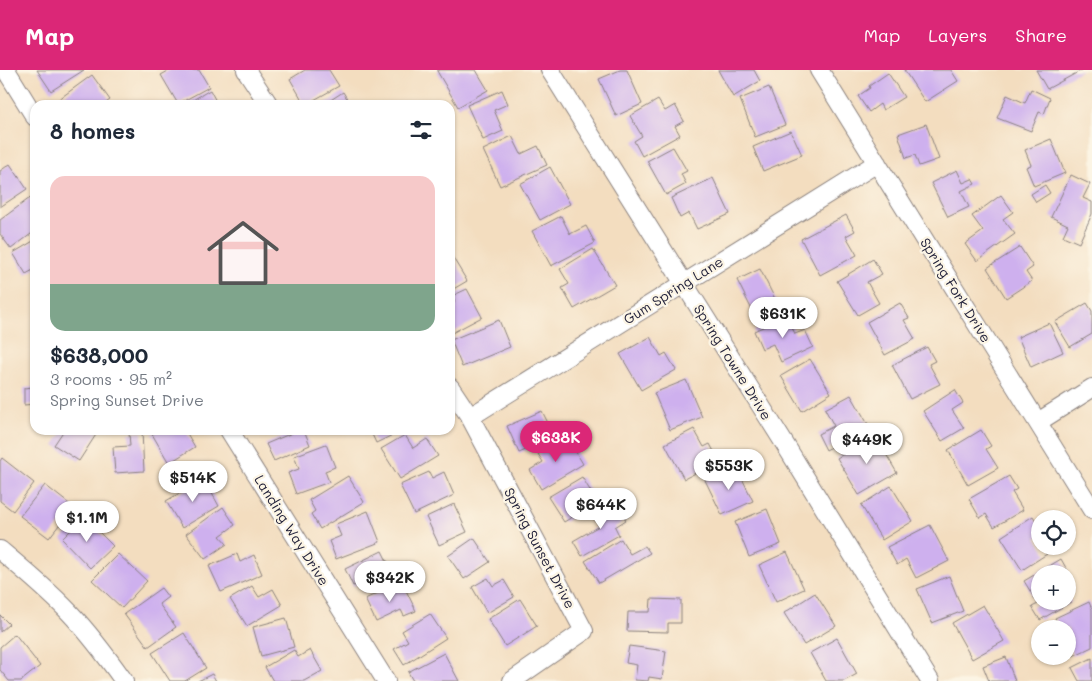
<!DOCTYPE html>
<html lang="en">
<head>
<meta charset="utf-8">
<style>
  body { margin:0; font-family:Mali,sans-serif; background:#f2f2f3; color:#1f2937; height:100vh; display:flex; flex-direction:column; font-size:19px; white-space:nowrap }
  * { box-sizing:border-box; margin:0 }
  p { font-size:16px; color:#747a83 }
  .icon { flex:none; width:28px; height:28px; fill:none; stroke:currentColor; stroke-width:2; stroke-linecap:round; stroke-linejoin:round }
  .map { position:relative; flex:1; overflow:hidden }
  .sheet { position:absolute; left:30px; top:30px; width:425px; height:335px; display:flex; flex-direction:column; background:#fff; border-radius:15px; box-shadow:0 1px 4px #0004 }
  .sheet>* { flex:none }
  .fabs { position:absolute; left:1031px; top:440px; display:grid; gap:10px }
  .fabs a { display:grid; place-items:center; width:45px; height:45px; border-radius:50%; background:#fff; box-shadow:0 1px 4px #0004; font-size:25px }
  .price { position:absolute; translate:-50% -42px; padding:0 11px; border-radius:18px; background:#fff; color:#222; font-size:16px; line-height:32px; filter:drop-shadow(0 1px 2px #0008) }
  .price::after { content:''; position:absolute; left:50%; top:30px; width:15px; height:11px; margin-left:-8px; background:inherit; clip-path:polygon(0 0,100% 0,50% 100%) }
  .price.on { background:#db2777; color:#fff }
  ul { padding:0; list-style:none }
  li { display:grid; align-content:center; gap:10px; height:265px; padding:0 20px }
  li+li { border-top:1px solid #e0e1e3 }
  li span { display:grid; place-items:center; height:155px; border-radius:15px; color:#555 }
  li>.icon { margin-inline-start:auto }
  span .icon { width:90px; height:90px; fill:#fffc; stroke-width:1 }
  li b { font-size:21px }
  h2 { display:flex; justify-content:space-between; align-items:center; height:60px; padding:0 20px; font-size:21px }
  header { display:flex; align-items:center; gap:30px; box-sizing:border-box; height:70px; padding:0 25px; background:#db2777; color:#fff }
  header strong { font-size:24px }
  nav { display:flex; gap:28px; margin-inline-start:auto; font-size:18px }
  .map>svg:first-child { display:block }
  .building { fill:#ceb0ee }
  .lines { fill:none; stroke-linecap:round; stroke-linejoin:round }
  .minor-casing { stroke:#8a807d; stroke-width:20 }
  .minor { stroke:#fff; stroke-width:18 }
  .labels { text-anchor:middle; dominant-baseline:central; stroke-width:4.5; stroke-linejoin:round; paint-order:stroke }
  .street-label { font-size:14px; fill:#22223b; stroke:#fcf5e5 }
</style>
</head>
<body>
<header>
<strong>Map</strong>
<nav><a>Map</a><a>Layers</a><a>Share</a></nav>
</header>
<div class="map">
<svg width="1092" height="611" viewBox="0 0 1092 611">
  <rect width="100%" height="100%" fill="#fcf5e5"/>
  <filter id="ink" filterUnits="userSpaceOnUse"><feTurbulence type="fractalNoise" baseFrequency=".02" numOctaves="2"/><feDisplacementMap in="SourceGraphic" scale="10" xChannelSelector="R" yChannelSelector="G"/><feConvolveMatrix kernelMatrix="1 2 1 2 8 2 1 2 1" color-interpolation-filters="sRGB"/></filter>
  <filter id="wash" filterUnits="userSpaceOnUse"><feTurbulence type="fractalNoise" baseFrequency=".0096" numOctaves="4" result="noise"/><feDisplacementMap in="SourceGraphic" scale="20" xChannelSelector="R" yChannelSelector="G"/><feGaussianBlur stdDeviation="1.12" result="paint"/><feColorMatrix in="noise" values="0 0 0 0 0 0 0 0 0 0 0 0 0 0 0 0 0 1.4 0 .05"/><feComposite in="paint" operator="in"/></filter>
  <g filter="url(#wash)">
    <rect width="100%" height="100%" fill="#f3ddbf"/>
    <g id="blocks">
      <path class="building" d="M37,0H84L51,21Z
        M170,0H199L209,17L178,34L161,5Z
        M305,0H329L339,16L305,35L290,9Z
        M439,0H476L488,20L458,37L437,1Z
        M620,0H627L642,34L616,46L599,9Z
        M718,0H754L760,11L733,27Z
        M904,0H951L958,11L925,32Z
        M1036,0H1082L1047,19Z
        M888,3L904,27L883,40L880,34L869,42L858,26L870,18L869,16Z
        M92,5L110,30L103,35H58L55,32Z
        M769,17L785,55L755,67L740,29Z
        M1031,19L1050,28L1044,44L1039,42L1031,61L997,48L1007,25L1025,33Z
        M210,20L218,35H184Z
        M502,20L508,34L494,40L503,61L483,70L467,35Z
        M343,22L351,35H323Z
        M658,30L665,41L675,35L684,51L675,56L680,65L642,86L634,71L642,66L630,46Z
        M926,54L939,89L919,96L915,85L906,88L898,64Z
        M791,61L802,85L763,101L753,77Z
        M512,66L521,84L538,76L547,95L500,116L483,80Z
        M1051,69L1065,103L1034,116L1026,97L1031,95L1025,80Z
        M673,77L687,101L681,104L686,114L666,125L647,91Z
        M10,94L27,119L0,137V101Z
        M550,97L570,134L540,150L520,114Z
        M957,100L963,113L972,109L975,114L961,121L969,137L948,147L931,113Z
        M1071,105L1090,114L1083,128L1092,132V144L1079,173L1063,166L1068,155L1051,147Z
        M713,108L730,144L697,159L689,143L680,148L671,128Z
        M1045,115L1050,123L1036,132L1031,124Z
        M1001,125L1013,142L1003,149L1015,164L977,191L965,174L983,161L972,146Z
        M30,128L35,135V161L11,179L0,164V150Z
        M846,145L855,161L846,166L857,185L820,205L801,169Z
        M561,146L570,164L586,156L595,173L551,196L532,161Z
        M35,170V199L26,204L13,183Z
        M1020,177L1033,197L1026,202L1032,211L1006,228L987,198Z
        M593,179L615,215L574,239L562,218L569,214L560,199Z
        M450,183L467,211L450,221Z
        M873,189L882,204L867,212L879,233L858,245L837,211Z
        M760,199L777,233L754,244L737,210Z
        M467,219L482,247L450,264V235L455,232L452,226Z
        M900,233L909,248L904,250L915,269L885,285L867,252Z
        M1087,233L1092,241V264L1070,277L1055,252Z
        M787,246L795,264L805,260L813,277L781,292L773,274L762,279L754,261Z
        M499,250L510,277L462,297L451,270Z
        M1049,253L1063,282L1031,297L1018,267Z
        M650,267L661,286L666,283L676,300L641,320L620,284Z
        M927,277L935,291L929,294L940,314L910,329L892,295Z
        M810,289L831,323L802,341L781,306Z
        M32,304H35V334L24,335V318L33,317Z
        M686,310L702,347L670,360L654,323Z
        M955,320L963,333L952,340L964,358L942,371L923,341Z
        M851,325L869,356L826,380L818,364L834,356L825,339Z
        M542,341L555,367L519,383L507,356Z
        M694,359L704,377L710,374L719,391L684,409L665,374Z
        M64,360H99L79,391L54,375Z
        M159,360H185L195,377L169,393L152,364Z
        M299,360H304L310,375L274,391L266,374Z
        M370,360H403L376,373Z
        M981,360L991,376L986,379L998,398L968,415L948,380Z
        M142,362L144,401L115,403L113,377L130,376L129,363Z
        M405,365L413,378L427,369L438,386L400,409L381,379Z
        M875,365L897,403L859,425L837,388Z
        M567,367L583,394L541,419L530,400L543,392L538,384Z
        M326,374L335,397L325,401L329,412L296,424L288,403L299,399L294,386Z
        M2,388L34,413L13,441L0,431V391Z
        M736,396L753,431L722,445L705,410Z
        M429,402L432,408L444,402L454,425L414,444L400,415Z
        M348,406L364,432L320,459L311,444L315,441L309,430Z
        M1009,406L1017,419L1012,422L1023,440L994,457L986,444L980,448L969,429Z
        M582,407L597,432L564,452L548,427Z
        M204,409L219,436L182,458L166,431Z
        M45,415L73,437L49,468L20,446Z
        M891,416L913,451L882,470L861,435Z
        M616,433L626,450L615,457L619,465L582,486L573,471L599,456L593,447Z
        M454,434L467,462L439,475L426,447Z
        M223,437L235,455L220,466L227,474L205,489L186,464Z
        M767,439L781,474L749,487L735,452Z
        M368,441L380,472L336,489L329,471L341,466L336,454Z
        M1033,446L1040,457V466L1036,468L1047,484L1022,500L1001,467Z
        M84,447L113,476L90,498L62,469Z
        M930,455L949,491L916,508L906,489L897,495L887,477Z
        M474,468L490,492L464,509L448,486Z
        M621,469L630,484L645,476L650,483L599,513L585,491Z
        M382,481L395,507L364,522L360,513L353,516L345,499Z
        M787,482L804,519L776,532L759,495Z
        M118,484L147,511L122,538L92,510Z
        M237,484L240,492L254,485L262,504L221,522L209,496Z
        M1061,489L1070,505L1068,506V504H1040V531H1068V525L1071,532L1040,550L1032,537L1038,534L1024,511Z
        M949,506L963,541L932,553L917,519Z
        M488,508L493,516L504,510L514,527L487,543L472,517Z
        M402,512L416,541L404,546L401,540L376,552L365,529Z
        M252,516L259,527L273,519L282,535L247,556L230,529Z
        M161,518L168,527L159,534L176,557L148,577L124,544Z
        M815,523L836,556L804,575L784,543Z
        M520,529L537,556L505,576L488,549Z
        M651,529L681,530V553H668V562L627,561L628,542H650Z
        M1089,532L1092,539V577L1073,586L1068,574V559H1060L1055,548Z
        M983,535L1004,571L972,589L952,553Z
        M430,544L446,568L404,595L394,579L408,571L402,561Z
        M0,545L9,554L0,562Z
        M286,548L294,577L261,586L253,557Z
        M184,563L206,598L185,611H170L152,583Z
        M15,564L40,596L21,611H9L0,600V577Z
        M837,568L857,604L844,611H826L810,583Z
        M629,576L666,581L662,609L649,607L648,611L635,610L637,595L626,593Z
        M294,580L298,587L310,580L322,601L304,611H273L265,597Z
        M444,583L459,611H413L408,602Z
        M1006,587L1015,611H989L983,596Z
        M1092,588V611H1079L1072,598Z
        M212,604L216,611H198Z"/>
    </g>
  </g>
  <g filter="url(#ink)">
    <use href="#blocks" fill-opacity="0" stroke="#8a807d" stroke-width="1"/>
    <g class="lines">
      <defs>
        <path id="minor" d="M6,0L35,47
          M246,0L269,35
          M550,0L786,376L930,611
          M819,0L1092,440
          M450,317L470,347L584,561L512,611
          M470,347L877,93
          M1038,352L1092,318
          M229,360L386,611
          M0,480C24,500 47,519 69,542C89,563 107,587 124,611"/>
      </defs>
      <use href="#minor" class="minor-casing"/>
      <use href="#minor" class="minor"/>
    </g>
  </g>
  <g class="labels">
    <g class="street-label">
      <text transform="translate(673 220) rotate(-32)">Gum Spring Lane</text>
      <text transform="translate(956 220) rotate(58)">Spring Fork Drive</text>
      <text transform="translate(733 292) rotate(58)">Spring Towne Drive</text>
      <text transform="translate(292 460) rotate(58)">Landing Way Drive</text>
      <text transform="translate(540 478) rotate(62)">Spring Sunset Drive</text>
    </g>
  </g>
</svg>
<div class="fabs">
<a><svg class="icon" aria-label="locate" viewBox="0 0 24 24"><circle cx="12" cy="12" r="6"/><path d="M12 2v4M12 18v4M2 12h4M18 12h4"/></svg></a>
<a>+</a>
<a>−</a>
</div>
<b class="price" style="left:783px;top:269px">$631K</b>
<b class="price on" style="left:556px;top:393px">$638K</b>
<b class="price" style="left:867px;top:395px">$449K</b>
<b class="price" style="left:729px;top:421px">$553K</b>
<b class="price" style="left:193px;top:433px">$514K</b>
<b class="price" style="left:601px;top:460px">$644K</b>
<b class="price" style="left:87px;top:473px">$1.1M</b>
<b class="price" style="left:390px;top:533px">$342K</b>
<section class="sheet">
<h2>8 homes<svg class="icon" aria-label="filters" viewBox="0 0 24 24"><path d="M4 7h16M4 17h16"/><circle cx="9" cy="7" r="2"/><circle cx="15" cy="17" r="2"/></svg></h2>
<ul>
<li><span style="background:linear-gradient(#f6c9c9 70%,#7fa58c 0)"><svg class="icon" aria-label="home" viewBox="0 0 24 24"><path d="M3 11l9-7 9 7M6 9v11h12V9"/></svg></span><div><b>$638,000</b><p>3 rooms · 95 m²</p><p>Spring Sunset Drive</p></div></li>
</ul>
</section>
</div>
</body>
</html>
